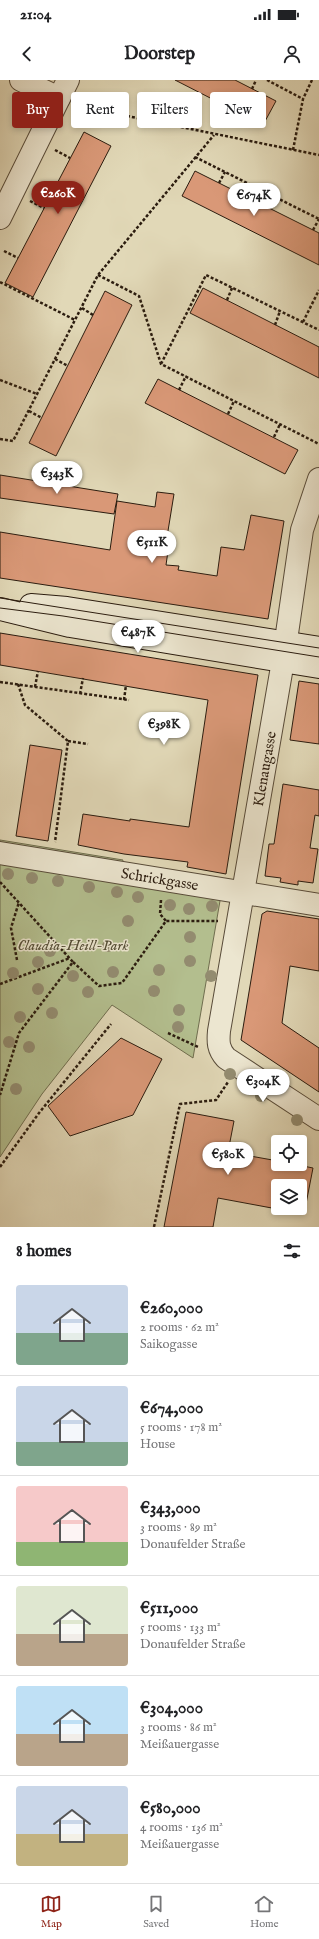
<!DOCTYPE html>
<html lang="en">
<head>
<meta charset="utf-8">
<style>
  body { margin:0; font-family:"IM FELL English",serif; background:#f2f2f2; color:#202124; height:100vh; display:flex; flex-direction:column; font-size:15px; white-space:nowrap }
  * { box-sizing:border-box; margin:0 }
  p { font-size:13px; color:#757577 }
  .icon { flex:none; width:22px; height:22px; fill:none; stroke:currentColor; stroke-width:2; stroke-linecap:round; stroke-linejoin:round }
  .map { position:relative; height:1147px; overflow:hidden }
  .details { display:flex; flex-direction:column; background:#fff; flex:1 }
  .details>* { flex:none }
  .hud { position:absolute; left:12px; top:12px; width:295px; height:36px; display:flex; gap:8px }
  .fabs { position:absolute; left:271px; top:1055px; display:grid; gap:8px }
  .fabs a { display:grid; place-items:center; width:36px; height:36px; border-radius:4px; background:#fff; box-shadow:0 2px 6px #0003; font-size:20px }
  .price { position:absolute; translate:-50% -34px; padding:0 9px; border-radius:14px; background:#fff; color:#222; font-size:13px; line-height:26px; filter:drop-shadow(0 1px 2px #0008) }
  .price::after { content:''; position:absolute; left:50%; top:24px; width:12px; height:9px; margin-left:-6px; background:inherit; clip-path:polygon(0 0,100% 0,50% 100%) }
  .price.on { background:#8f2418; color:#fff }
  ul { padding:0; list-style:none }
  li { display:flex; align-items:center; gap:12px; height:100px; padding:0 16px }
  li+li { border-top:1px solid #e0e0e0 }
  li span { display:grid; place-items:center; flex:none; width:112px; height:80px; border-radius:4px; color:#555 }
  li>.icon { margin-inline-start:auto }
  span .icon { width:48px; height:48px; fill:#fffc; stroke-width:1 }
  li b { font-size:17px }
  h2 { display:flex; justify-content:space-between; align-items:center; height:48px; padding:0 16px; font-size:17px }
  .chip { padding:0 14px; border-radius:4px; background:#fff; box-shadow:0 2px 6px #0003; font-size:14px; line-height:36px }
  .chip.on { background:#8f2418; color:#fff }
  .status { display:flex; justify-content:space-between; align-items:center; height:28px; padding:0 20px; background:#fff; direction:ltr }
  .status svg { height:11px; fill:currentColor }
  header { display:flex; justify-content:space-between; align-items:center; height:52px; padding:0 16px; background:#fff; font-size:18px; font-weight:700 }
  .tabs { display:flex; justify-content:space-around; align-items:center; height:56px; border-top:1px solid #e0e0e0; background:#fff; font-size:11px; color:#757577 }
  .tabs a { display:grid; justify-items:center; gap:2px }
  .tabs .on { color:#8f2418 }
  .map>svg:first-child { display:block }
  .green { fill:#b3be8e; stroke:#6f6d4e }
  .building { fill:#d99877; stroke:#2b1c0f; fill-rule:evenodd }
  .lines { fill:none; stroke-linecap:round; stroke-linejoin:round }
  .street-casing { stroke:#584b39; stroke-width:24 }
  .secondary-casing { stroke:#2b1c0f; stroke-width:24 }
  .path { stroke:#2b1c0f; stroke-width:2.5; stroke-dasharray:3 2; stroke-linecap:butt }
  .street { stroke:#ece6d0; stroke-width:22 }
  .secondary { stroke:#ece6d0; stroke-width:22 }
  .tram { stroke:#2b1c0f; stroke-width:1 }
  .tree { fill:#938c70 }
  .labels { text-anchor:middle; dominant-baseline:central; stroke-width:3; stroke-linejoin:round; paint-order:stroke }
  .street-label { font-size:15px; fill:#2b1c0f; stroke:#ece6d0 }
  .park-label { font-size:15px; font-style:italic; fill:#544d35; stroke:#ece6d0 }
</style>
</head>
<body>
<div class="status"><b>21:04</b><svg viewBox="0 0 49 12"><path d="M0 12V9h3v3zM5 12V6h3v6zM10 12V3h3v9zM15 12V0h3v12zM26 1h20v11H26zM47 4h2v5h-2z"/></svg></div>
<header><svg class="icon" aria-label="back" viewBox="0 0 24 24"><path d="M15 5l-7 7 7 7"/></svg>Doorstep<svg class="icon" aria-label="person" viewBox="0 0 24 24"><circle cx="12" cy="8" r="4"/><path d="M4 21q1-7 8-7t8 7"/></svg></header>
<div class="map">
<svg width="319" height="1147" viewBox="0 0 319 1147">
  <rect width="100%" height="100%" fill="#e1d8b7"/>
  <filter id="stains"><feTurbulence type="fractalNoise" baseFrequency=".005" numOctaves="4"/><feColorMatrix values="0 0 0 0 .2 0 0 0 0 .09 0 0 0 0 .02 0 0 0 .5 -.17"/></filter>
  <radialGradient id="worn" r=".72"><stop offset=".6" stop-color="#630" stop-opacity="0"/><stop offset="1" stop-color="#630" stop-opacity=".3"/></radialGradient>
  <path class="green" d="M0,760L123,780L122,784L0,765Z
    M0,780L221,815L193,978L112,925L42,1014L0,1077Z"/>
  <path class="building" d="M175,0H235L276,21L263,45Z
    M84,52L111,66L33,217L5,203Z
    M195,91L319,153V185L182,116Z
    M203,208L319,267V298L190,233Z
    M105,211L132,225L56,376L29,363Z
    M158,299L298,370L285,394L145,323Z
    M0,395L118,414L114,434L0,418Z
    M157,412L174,414L167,457H170L166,485L179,486L178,490L217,496L221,467L244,470L251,435L284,441L268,539L0,498V452L110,470L117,421L155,427Z
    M0,553L258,595L226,794L187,787L188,782L124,774L78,765L83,734L130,741V739L189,747L208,620L0,585Z
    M299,601L319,604V664L290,660Z
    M30,665L62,670L48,761L16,756Z
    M283,704L319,710V736L315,735L310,768L318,769L313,803L298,801V805L280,802L281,798L265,796L269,764H274Z
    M267,831L319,839V891L290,886L282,943L319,968V1012L241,960L262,834Z
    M121,958L162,979L133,1035L70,1056L48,1026Z
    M186,1032L234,1041L228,1072L278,1081V1084H293L313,1088L304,1134L218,1118L213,1147H164ZM278,1106H300V1128H278Z"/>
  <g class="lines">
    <defs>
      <g id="street">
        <path d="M21,0L59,18"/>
        <path d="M0,138L68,0"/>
        <path d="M319,399L302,450L283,581L219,951C218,962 218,969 226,978L319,1039"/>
        <path id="s1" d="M0,773L319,825"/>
      </g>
      <path id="secondary" d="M31,525L67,528L319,568
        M0,529L70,546L319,587"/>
    </defs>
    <use href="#street" class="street-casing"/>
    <use href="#secondary" class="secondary-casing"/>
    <path class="path" d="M267,0L303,19
      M252,9L256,0
      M78,26L319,75
      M55,70L70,78
      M293,70L303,19L312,0
      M195,77L319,139
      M219,103L225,92
      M30,121L44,128
      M266,127L272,115
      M313,150L319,139
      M4,171L18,178
      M98,195L139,216L161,284L319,364
      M0,202L75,240
      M227,220L232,208
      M82,228L93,235
      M303,242L319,210
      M275,245L280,231
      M55,279L68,286
      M161,284L206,195L319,250
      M0,300L37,314
      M179,310L186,296
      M29,331L42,338
      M228,334L234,321
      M274,357L280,344
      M0,359L13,361L98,195L214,55
      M0,602L129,620
      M18,604L25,625L68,661L55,762
      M35,607L38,591
      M80,614L83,598
      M124,620L126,605
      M68,661L88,664
      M0,802L73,882L19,953L0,1015
      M161,820L160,834L166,841
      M17,880L11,848L19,822
      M73,882L99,906L122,903L166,841H218
      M0,904L70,878
      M168,953L198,967
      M0,1087L39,1033L111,944
      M154,1147L180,1024L216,1020L228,1002"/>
    <use href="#street" class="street"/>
    <use href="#secondary" class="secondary"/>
    <path class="tram" d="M0,518L319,568
      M0,528L63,536L319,577"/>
  </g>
  <g class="tree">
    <circle cx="8" cy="794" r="6"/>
    <circle cx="32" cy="798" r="6"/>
    <circle cx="58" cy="801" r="6"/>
    <circle cx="89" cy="807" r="6"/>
    <circle cx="117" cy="812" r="6"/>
    <circle cx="138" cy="817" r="6"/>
    <circle cx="170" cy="825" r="6"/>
    <circle cx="212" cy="826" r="6"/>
    <circle cx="189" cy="829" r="6"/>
    <circle cx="128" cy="841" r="6"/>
    <circle cx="190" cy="857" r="6"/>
    <circle cx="108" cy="866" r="6"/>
    <circle cx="50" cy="871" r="6"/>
    <circle cx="190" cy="881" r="6"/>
    <circle cx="38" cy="882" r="6"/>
    <circle cx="159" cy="890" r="6"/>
    <circle cx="113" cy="892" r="6"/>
    <circle cx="13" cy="893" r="6"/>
    <circle cx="73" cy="896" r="6"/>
    <circle cx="211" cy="896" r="6"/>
    <circle cx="38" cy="909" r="6"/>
    <circle cx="154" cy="911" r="6"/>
    <circle cx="88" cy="912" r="6"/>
    <circle cx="179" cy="930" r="6"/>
    <circle cx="52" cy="933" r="6"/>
    <circle cx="20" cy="937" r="6"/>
    <circle cx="178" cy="947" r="6"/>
    <circle cx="9" cy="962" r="6"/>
    <circle cx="29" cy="967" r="6"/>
    <circle cx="230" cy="994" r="6"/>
    <circle cx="16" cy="1009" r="6"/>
    <circle cx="261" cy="1016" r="6"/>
    <circle cx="297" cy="1040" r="6"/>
  </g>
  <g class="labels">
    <g class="street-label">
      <text transform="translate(265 689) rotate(-80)">Klenaugasse</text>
      <text stroke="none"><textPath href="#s1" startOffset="162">Schrickgasse</textPath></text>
    </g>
    <g class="park-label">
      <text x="73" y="865">Claudia-Heill-Park</text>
    </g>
  </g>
  <rect width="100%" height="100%" filter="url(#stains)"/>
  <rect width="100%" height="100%" fill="url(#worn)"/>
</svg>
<div class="fabs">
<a><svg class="icon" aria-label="locate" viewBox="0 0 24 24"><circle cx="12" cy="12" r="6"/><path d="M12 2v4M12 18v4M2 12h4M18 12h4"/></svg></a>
<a><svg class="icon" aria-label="layers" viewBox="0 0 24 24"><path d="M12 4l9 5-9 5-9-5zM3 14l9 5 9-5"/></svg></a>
</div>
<b class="price on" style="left:58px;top:135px">€260K</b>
<b class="price" style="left:254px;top:137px">€674K</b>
<b class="price" style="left:57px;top:415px">€343K</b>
<b class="price" style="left:152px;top:484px">€511K</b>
<b class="price" style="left:138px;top:574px">€487K</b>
<b class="price" style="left:164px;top:666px">€398K</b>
<b class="price" style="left:263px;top:1023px">€304K</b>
<b class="price" style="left:228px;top:1096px">€580K</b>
<div class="hud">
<a class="chip on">Buy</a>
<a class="chip">Rent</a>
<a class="chip">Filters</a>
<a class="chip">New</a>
</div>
</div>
<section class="details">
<h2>8 homes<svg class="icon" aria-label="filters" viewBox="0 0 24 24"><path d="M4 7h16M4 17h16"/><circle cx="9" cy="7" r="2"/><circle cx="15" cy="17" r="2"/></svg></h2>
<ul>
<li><span style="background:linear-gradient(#c9d6e8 60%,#7fa58c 0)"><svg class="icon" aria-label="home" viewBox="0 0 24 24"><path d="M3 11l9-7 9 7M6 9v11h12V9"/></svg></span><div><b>€260,000</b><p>2 rooms · 62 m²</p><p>Saikogasse</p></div></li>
<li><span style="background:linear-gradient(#c9d6e8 70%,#7fa58c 0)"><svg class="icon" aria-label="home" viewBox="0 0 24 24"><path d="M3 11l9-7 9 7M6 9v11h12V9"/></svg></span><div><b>€674,000</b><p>5 rooms · 178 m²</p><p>House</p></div></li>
<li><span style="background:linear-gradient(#f6c9c9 70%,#8fb573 0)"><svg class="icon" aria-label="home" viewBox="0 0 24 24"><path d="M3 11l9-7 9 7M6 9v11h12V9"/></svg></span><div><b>€343,000</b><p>3 rooms · 89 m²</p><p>Donaufelder Straße</p></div></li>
<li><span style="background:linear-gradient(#dfe7d0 60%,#b9a48a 0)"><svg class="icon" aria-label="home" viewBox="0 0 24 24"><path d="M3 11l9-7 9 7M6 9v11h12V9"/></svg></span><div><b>€511,000</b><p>5 rooms · 133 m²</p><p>Donaufelder Straße</p></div></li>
<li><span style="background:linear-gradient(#bfe0f5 60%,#b9a48a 0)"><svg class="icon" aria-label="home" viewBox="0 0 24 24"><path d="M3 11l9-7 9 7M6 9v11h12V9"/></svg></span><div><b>€304,000</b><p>3 rooms · 86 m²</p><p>Meißauergasse</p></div></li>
<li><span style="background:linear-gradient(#c9d6e8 60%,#c2b280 0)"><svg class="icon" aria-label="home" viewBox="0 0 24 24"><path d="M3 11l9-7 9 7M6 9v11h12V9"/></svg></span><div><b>€580,000</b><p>4 rooms · 136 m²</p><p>Meißauergasse</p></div></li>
</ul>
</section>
<nav class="tabs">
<a class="on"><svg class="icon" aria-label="map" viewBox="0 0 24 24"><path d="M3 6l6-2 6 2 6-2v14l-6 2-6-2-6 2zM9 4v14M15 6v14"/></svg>Map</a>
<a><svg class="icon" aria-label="saved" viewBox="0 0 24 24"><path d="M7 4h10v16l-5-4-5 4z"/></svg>Saved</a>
<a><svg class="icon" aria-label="home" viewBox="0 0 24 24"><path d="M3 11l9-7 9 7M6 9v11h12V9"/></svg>Home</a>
</nav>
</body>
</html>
